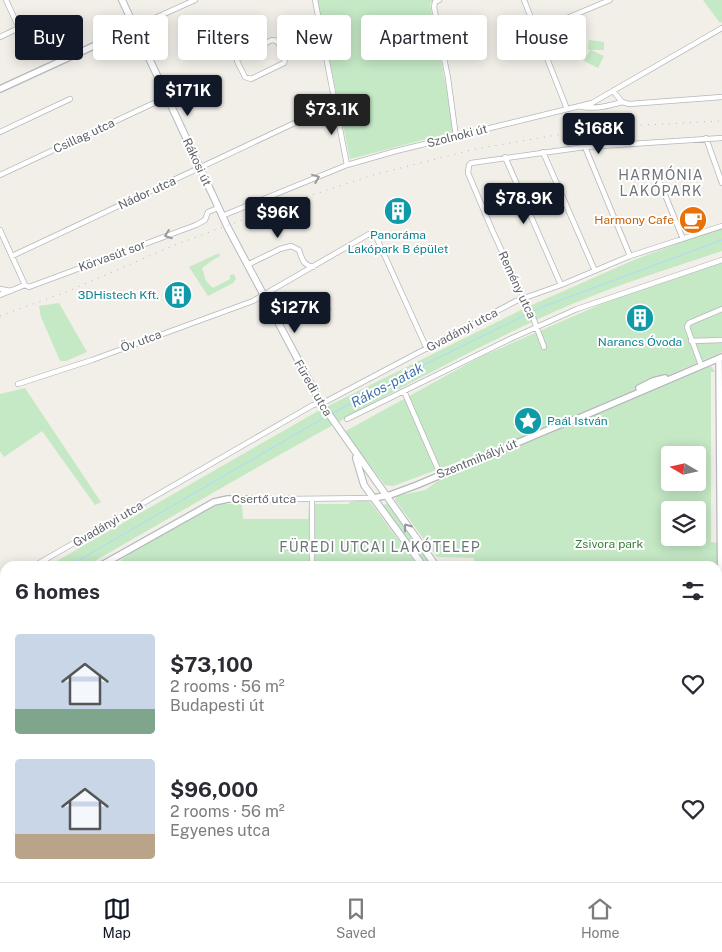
<!DOCTYPE html>
<html lang="en">
<head>
<meta charset="utf-8">
<style>
  body { margin:0; font-family:"Public Sans",sans-serif; background:#f2f2f3; color:#2b2b33; height:100vh; display:flex; flex-direction:column; font-size:19px; white-space:nowrap }
  * { box-sizing:border-box; margin:0 }
  p { font-size:16px; color:#7c7c81 }
  .icon { flex:none; width:28px; height:28px; fill:none; stroke:currentColor; stroke-width:2; stroke-linecap:round; stroke-linejoin:round }
  .map { position:relative; flex:1; overflow:hidden }
  .panel { position:absolute; left:0px; top:561px; width:722px; height:321px; display:flex; flex-direction:column; background:#fff; border-radius:15px 15px 0 0; box-shadow:0 2px 12px #0003 }
  .panel>* { flex:none }
  .hud { position:absolute; left:15px; top:15px; width:692px; height:45px; display:flex; gap:10px }
  .needle { width:32px; rotate:279deg }
  .buttons { position:absolute; left:661px; top:446px; display:grid; gap:10px }
  .buttons a { display:grid; place-items:center; width:45px; height:45px; border-radius:5px; background:#fff; box-shadow:0 2px 12px #0003; font-size:25px }
  .price { position:absolute; translate:-50% -42px; padding:0 11px; border-radius:5px; background:#111827; color:#fff; font-size:16px; line-height:32px; filter:drop-shadow(0 1px 2px #0008) }
  .price::after { content:''; position:absolute; left:50%; top:30px; width:15px; height:11px; margin-left:-8px; background:inherit; clip-path:polygon(0 0,100% 0,50% 100%) }
  .price.selected { background:#222; color:#fff }
  ul { padding:0; list-style:none }
  li { display:flex; align-items:center; gap:15px; height:125px; padding:0 15px }
  li span { display:grid; place-items:center; flex:none; width:140px; height:100px; border-radius:5px; color:#555 }
  li>.icon { margin-inline-start:auto }
  span .icon { width:60px; height:60px; fill:#fffc; stroke-width:1 }
  li b { font-size:21px }
  h2 { display:flex; justify-content:space-between; align-items:center; height:60px; padding:0 15px; font-size:21px }
  .chip { padding:0 18px; border-radius:5px; background:#fff; box-shadow:0 2px 12px #0003; font-size:18px; line-height:45px }
  .chip.selected { background:#111827; color:#fff }
  .tabs { display:flex; justify-content:space-around; align-items:center; height:70px; border-top:1px solid #e1e1e2; background:#fff; font-size:14px; color:#7c7c81 }
  .tabs a { display:grid; justify-items:center; gap:2px }
  .tabs .selected { color:#111827 }
  .map>svg:first-child { display:block }
  .green { fill:#c5e8c5; fill-rule:evenodd }
  .lines { fill:none; stroke-linecap:round; stroke-linejoin:round }
  .stream { stroke:#aadaff; stroke-width:1 }
  .minor-casing { stroke:#b5b8bc; stroke-width:6 }
  .tertiary-casing { stroke:#b5b8bc; stroke-width:8 }
  .secondary-casing { stroke:#b6babf; stroke-width:8 }
  .minor { stroke:#fff; stroke-width:4.5 }
  .tertiary { stroke:#fff; stroke-width:5.5 }
  .secondary { stroke:#fff; stroke-width:6 }
  .rail { stroke:#b6b7b8; stroke-width:1; stroke-dasharray:1 6; stroke-linecap:butt }
  .oneway { stroke:#979a9d }
  .labels { text-anchor:middle; dominant-baseline:central; stroke-width:4; stroke-linejoin:round; paint-order:stroke }
  .street-label { font-size:12px; fill:#5f6368; stroke:#fff }
  .food-label { font-size:12px; fill:#c56008; stroke:#fff; text-anchor:end }
  .culture-label { font-size:12px; fill:#0d838f; stroke:#fff }
  .park-label { font-size:12px; fill:#348238; stroke:#fff }
  .neighbourhood-label { font-size:14px; letter-spacing:1px; fill:#70757a; stroke:#fff }
  .water-label { font-size:14px; font-style:italic; fill:#4174aa; stroke:#fff }
</style>
</head>
<body>
<div class="map">
<svg width="722" height="882" viewBox="0 0 722 882">
  <rect width="100%" height="100%" fill="#f1efe8"/>
  <path class="green" d="M317,0H435L430,4L447,92L453,132L350,159Z
    M703,0H722V22L720,23Z
    M589,40L604,42V50H591L604,56L598,68L584,61L590,50L588,49Z
    M722,227V251C659,272 594,292 534,321C380,394 234,481 86,566H48L318,411L525,308L634,260Z
    M219,253L220,256L213,260L202,268L206,281L213,288L230,279V275L234,274L236,279L233,283L208,296L189,267Z
    M722,263V352L528,436L393,486L385,485L344,432L480,357L604,303Z
    M323,292L332,310L324,315L314,296Z
    M59,303L87,352L66,361H60L41,317L39,306Z
    M707,366L712,367L715,372H711V542L717,543V566H475L474,558L437,557L395,500L397,496L425,490L441,479ZM670,455H698V482H670ZM670,510H698V538H670Z
    M25,388L101,502L95,505L42,431L4,457L0,451V394Z
    M367,500L371,503L418,566H106L118,563L135,549L204,509L223,504H242L243,519H308L309,504H349L350,502Z
    M388,504L433,566H425L381,505Z"/>
  <g class="lines">
    <path class="stream" d="M331,414L426,364L542,307L722,240
      M69,566L327,416
      M0,606L5,604"/>
    <defs>
      <path id="minor" d="M315,0L347,165
        M439,0L435,2L434,7L448,78L456,137
        M524,0L567,109
        M135,27L195,0
        M536,31L610,0
        M0,37L19,28L6,0
        M272,40L277,41C281,47 287,56 284,63L251,79L245,77L237,61L239,56Z
        M282,50L321,31
        M614,92L622,102L629,104L722,97
        M582,107C597,109 608,106 622,102
        M0,132L70,99
        M706,138L722,183
        M585,147L630,256
        M543,152L595,271
        M505,157L561,285
        M663,173L657,175L683,239
        M0,175L167,97
        M222,216L347,165L396,151L592,103L722,28
        M0,230L25,285
        M12,256L335,104
        M247,265L280,249L291,246L299,250C302,259 303,265 313,267
        M0,289L11,291
        M0,295L25,285L29,287L196,225L205,220L208,212L218,208
        M691,341L722,340
        M544,347L534,320L493,232L468,173L469,165L471,163L585,147L722,138
        M701,365L687,327L689,323L722,309
        M18,384L92,360L253,301L369,234L376,237L378,241L427,349
        M404,391L440,474
        M347,419L510,339L577,309L722,260
        M287,499L373,498
        M312,499V566
        M34,566L313,405L325,402L516,301L561,285L630,256L722,226
        M0,586L5,583
        M718,653H722
        M718,690H722
        M0,728L5,725
        M0,768L5,774
        M0,793L5,800
        M0,856L5,852
        M0,866L5,874
        M8,878L11,882
        M58,878L61,882
        M179,878L182,882
        M248,878L251,882
        M311,878L314,882
        M375,878L378,882
        M435,878L438,882
        M569,878L572,882
        M456,882L462,878
        M493,882L499,878"/>
      <path id="tertiary" d="M0,89L135,27
        M639,388L653,381L665,378
        M373,498L390,495L417,485L569,421L579,418L722,357
        M100,566L214,502L228,499H287
        M0,625L5,622
        M718,633L721,613L719,358
        M684,878V882
        M212,882L218,878
        M235,882L241,878
        M673,882V878"/>
      <path id="secondary" d="M122,0L228,228L321,403L436,566
        M356,458L364,485L423,566
        M0,685L5,694
        M115,878L118,882
        M649,878L652,882
        M662,878L665,882"/>
    </defs>
    <use href="#minor" class="minor-casing"/>
    <use href="#tertiary" class="tertiary-casing"/>
    <use href="#secondary" class="secondary-casing"/>
    <use href="#minor" class="minor"/>
    <use href="#tertiary" class="tertiary"/>
    <use href="#secondary" class="secondary"/>
    <path class="rail" d="M0,316L66,292L175,245L291,202L373,175L475,149L586,130L626,126L722,121"/>
  </g>
  <defs><path id="oneway-chevron" d="M-2-3.5L2.5 0L-2 3.5" fill="none" stroke-width="1.6" stroke-linecap="round" stroke-linejoin="round" transform="scale(1.25)"/></defs>
  <g class="oneway">
    <use href="#oneway-chevron" transform="translate(316 178) rotate(-22)"/>
    <use href="#oneway-chevron" transform="translate(168 235) rotate(160)"/>
    <use href="#oneway-chevron" transform="translate(407 527) rotate(-126)"/>
  </g>
  <defs>
    <symbol id="building-disc" viewBox="-11 -11 22 22"><circle r="9.5" fill="#0f9aa8" stroke="#fff"/><path d="M-4-6H4V6H1V3H-1V6H-4ZM-2.5-4.3h1.7v1.8h-1.7ZM.8-4.3h1.7v1.8H.8ZM-2.5-1h1.7V.8h-1.7ZM.8-1h1.7V.8H.8Z" fill="#fff"/></symbol>
    <symbol id="cafe-disc" viewBox="-11 -11 22 22"><circle r="9.5" fill="#e8710a" stroke="#fff"/><path d="M-5.5-4.5H6V0H3Q3 3.5 0 3.5H-2.5Q-5.5 3.5-5.5 0ZM3-3.2v2h1.7v-2ZM-6 4.5H4V6H-6Z" fill="#fff"/></symbol>
    <symbol id="sight-disc" viewBox="-11 -11 22 22"><circle r="9.5" fill="#0f9aa8" stroke="#fff"/><path d="M0-6L1.8-2.2L6-1.7L2.9 1.2L3.7 5.4L0 3.3L-3.7 5.4L-2.9 1.2L-6-1.7L-1.8-2.2Z" fill="#fff"/></symbol>
  </defs>
  <g fill-rule="evenodd">
    <use href="#building-disc" x="382" y="195" width="32" height="32"/>
    <use href="#cafe-disc" x="677" y="204" width="32" height="32"/>
    <use href="#building-disc" x="162" y="279" width="32" height="32"/>
    <use href="#building-disc" x="624" y="302" width="32" height="32"/>
    <use href="#sight-disc" x="512" y="405" width="32" height="32"/>
  </g>
  <g class="labels">
    <g class="street-label">
      <text transform="translate(84 136) rotate(-25)">Csillag utca</text>
      <text transform="translate(457 136) rotate(-14)">Szolnoki út</text>
      <text transform="translate(197 162) rotate(65)">Rákosi út</text>
      <text transform="translate(147 193) rotate(-25)">Nádor utca</text>
      <text transform="translate(112 256) rotate(-20)">Körvasút sor</text>
      <text transform="translate(517 285) rotate(65)">Remény utca</text>
      <text transform="translate(462 330) rotate(-28)">Gvadányi utca</text>
      <text transform="translate(141 341) rotate(-20)">Öv utca</text>
      <text transform="translate(313 388) rotate(60)">Füredi utca</text>
      <text transform="translate(477 459) rotate(-22)">Szentmihályi út</text>
      <text x="264" y="499">Csertő utca</text>
      <text transform="translate(108 524) rotate(-30)">Gvadányi utca</text>
    </g>
    <g class="food-label">
      <text x="674" y="220">Harmony Cafe</text>
    </g>
    <g class="culture-label">
      <text x="398" y="235">Panoráma<tspan x="398" dy="14">Lakópark B épület</tspan></text>
      <text x="159" y="295" text-anchor="end">3DHistech Kft.</text>
      <text x="640" y="342">Narancs Óvoda</text>
      <text x="547" y="421" text-anchor="start">Paál István</text>
    </g>
    <g class="park-label">
      <text x="609" y="544">Zsivora park</text>
    </g>
    <g class="neighbourhood-label">
      <text x="661" y="175">HARMÓNIA<tspan x="661" dy="16">LAKÓPARK</tspan></text>
      <text x="380" y="547">FÜREDI UTCAI LAKÓTELEP</text>
    </g>
    <g class="water-label">
      <text transform="translate(387 385) rotate(-28)">Rákos-patak</text>
    </g>
  </g>
</svg>
<div class="buttons">
<a><svg class="needle" viewBox="-14 -14 28 28"><path d="M0-13l5 13h-10z" fill="#e53935"/><path d="M0 13l5-13h-10z" fill="#7c7c81"/></svg></a>
<a><svg class="icon" aria-label="layers" viewBox="0 0 24 24"><path d="M12 4l9 5-9 5-9-5zM3 14l9 5 9-5"/></svg></a>
</div>
<b class="price" style="left:188px;top:117px">$171K</b>
<b class="price selected" style="left:332px;top:136px">$73.1K</b>
<b class="price" style="left:599px;top:155px">$168K</b>
<b class="price" style="left:524px;top:225px">$78.9K</b>
<b class="price" style="left:278px;top:239px">$96K</b>
<b class="price" style="left:295px;top:334px">$127K</b>
<div class="hud">
<a class="chip selected">Buy</a>
<a class="chip">Rent</a>
<a class="chip">Filters</a>
<a class="chip">New</a>
<a class="chip">Apartment</a>
<a class="chip">House</a>
</div>
<section class="panel">
<h2>6 homes<svg class="icon" aria-label="filters" viewBox="0 0 24 24"><path d="M4 7h16M4 17h16"/><circle cx="9" cy="7" r="2"/><circle cx="15" cy="17" r="2"/></svg></h2>
<ul>
<li><span style="background:linear-gradient(#c9d6e8 75%,#7fa58c 0)"><svg class="icon" aria-label="home" viewBox="0 0 24 24"><path d="M3 11l9-7 9 7M6 9v11h12V9"/></svg></span><div><b>$73,100</b><p>2 rooms · 56 m²</p><p>Budapesti út</p></div><svg class="icon" aria-label="heart" viewBox="0 0 24 24"><path d="M12 20l-8-8c-3-5 5-10 8-4 3-6 11-1 8 4z"/></svg></li>
<li><span style="background:linear-gradient(#c9d6e8 75%,#b9a48a 0)"><svg class="icon" aria-label="home" viewBox="0 0 24 24"><path d="M3 11l9-7 9 7M6 9v11h12V9"/></svg></span><div><b>$96,000</b><p>2 rooms · 56 m²</p><p>Egyenes utca</p></div><svg class="icon" aria-label="heart" viewBox="0 0 24 24"><path d="M12 20l-8-8c-3-5 5-10 8-4 3-6 11-1 8 4z"/></svg></li>
</ul>
</section>
</div>
<nav class="tabs">
<a class="selected"><svg class="icon" aria-label="map" viewBox="0 0 24 24"><path d="M3 6l6-2 6 2 6-2v14l-6 2-6-2-6 2zM9 4v14M15 6v14"/></svg>Map</a>
<a><svg class="icon" aria-label="saved" viewBox="0 0 24 24"><path d="M7 4h10v16l-5-4-5 4z"/></svg>Saved</a>
<a><svg class="icon" aria-label="home" viewBox="0 0 24 24"><path d="M3 11l9-7 9 7M6 9v11h12V9"/></svg>Home</a>
</nav>
</body>
</html>
